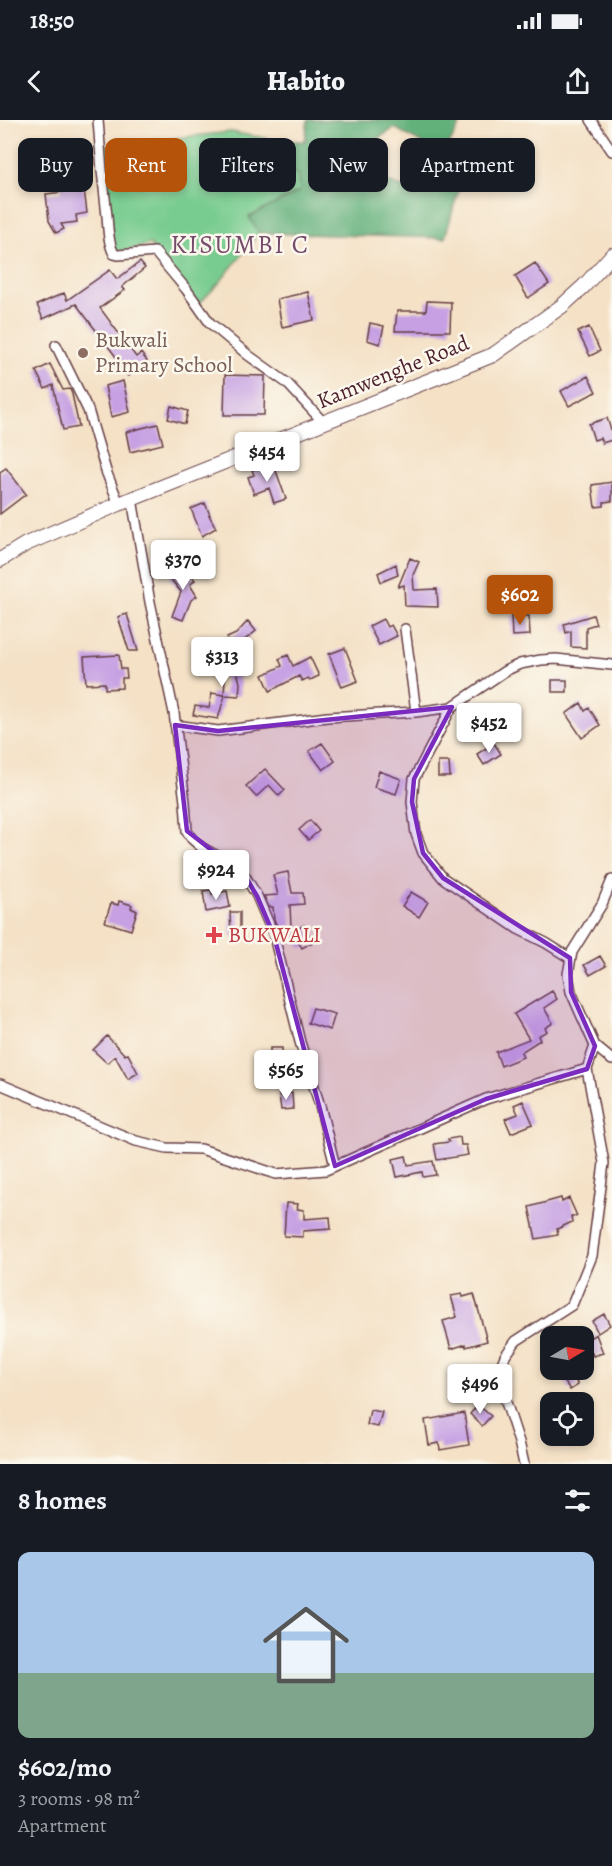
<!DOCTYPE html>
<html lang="en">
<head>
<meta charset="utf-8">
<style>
  body { margin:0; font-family:Alegreya,serif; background:#242831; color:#f1f3f6; height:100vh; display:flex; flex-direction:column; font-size:22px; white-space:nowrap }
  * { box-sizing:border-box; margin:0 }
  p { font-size:20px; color:#9ea1a6 }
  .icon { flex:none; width:33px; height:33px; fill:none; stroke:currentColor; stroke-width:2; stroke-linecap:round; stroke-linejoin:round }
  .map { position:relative; height:1344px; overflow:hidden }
  .side { display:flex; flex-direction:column; background:#171b24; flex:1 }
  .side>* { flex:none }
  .top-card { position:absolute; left:18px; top:18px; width:576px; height:54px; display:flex; gap:12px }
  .needle { width:39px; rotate:80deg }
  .buttons { position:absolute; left:540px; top:1206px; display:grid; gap:12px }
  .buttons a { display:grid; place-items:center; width:54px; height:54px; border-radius:12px; background:#171b24; box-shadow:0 3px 9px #0003; font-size:30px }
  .price { position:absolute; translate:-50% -51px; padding:0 14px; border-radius:6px; background:#fff; color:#222; font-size:20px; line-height:39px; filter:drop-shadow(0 2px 3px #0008) }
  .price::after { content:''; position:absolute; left:50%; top:36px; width:18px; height:14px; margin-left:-9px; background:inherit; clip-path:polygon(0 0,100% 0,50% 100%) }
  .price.selected { background:#b45309; color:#fff }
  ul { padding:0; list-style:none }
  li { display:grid; align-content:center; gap:12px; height:318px; padding:0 18px }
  li span { display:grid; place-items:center; height:186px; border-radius:12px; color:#555 }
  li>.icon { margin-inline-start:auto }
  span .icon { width:108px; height:108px; fill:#fffc; stroke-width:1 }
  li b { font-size:26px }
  h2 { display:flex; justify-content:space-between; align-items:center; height:72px; padding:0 18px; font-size:26px }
  .tag { padding:0 21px; border-radius:12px; background:#171b24; box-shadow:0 3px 9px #0003; font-size:21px; line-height:54px }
  .tag.selected { background:#b45309; color:#fff }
  .status { display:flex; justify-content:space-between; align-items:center; height:42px; padding:0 30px; background:#171b24; direction:ltr }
  .status svg { height:16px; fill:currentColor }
  header { display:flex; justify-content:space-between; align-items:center; height:78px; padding:0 18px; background:#171b24; font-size:27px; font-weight:800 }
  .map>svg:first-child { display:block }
  .green { fill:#78cc90; stroke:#61765e; stroke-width:1.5 }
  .forest { fill:#62b07a; stroke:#566852; stroke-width:1.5 }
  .building { fill:#c6a0e3 }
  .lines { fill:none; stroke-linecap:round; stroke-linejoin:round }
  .minor-casing { stroke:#643c42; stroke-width:12 }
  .secondary-casing { stroke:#643c42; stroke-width:16 }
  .minor { stroke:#fff; stroke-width:9 }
  .secondary { stroke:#fff; stroke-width:14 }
  .marked { fill:#7b2cbf; fill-opacity:0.2; stroke:#7b2cbf; stroke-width:4.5; stroke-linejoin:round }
  .education-dot { fill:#8d6e63; stroke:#fbf7ec; stroke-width:2 }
  .health-dot { fill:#e0444e; stroke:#fbf7ec; stroke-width:2 }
  .labels { text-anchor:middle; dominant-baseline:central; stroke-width:5; stroke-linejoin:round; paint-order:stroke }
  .education-label { font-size:22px; fill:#785e54; stroke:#fbf7ec; text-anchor:start }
  .street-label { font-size:22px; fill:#4a1f2b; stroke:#fbf7ec }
  .health-label { font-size:22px; fill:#be3a42; stroke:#fbf7ec; text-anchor:start }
  .quarter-label { font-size:26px; letter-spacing:1.5px; fill:#754c6b; stroke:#fbf7ec }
</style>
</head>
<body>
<div class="status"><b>18:50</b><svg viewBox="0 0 49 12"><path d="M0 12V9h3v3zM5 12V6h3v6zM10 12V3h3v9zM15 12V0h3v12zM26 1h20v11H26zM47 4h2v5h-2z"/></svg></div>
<header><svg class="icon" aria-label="back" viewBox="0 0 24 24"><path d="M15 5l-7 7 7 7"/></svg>Habito<svg class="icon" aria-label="share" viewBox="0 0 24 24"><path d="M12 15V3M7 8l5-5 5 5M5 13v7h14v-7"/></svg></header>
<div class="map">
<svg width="612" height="1344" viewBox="0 0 612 1344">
  <rect width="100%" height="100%" fill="#fbf7ec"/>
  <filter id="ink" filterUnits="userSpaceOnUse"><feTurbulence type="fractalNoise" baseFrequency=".0167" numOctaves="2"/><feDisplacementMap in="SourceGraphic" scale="12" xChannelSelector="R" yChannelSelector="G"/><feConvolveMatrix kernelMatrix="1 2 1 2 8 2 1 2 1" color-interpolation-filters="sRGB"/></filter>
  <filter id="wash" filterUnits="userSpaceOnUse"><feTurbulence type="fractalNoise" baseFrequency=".008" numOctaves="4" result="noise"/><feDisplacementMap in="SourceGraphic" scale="24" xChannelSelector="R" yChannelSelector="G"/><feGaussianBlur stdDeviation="1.35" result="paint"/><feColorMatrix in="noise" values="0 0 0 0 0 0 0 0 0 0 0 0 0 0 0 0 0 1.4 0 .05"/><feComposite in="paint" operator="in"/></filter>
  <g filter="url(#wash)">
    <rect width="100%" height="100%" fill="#f4e1c6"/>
    <path class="green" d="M231,12L280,21L283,46L299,55L300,71L250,97L259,113L219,163L194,189L151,129L153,128L150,124L127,131H116L113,127L102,26Z"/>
    <path class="forest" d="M308,0H462L443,36L395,8L368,24L373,56C414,72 420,76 462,58L445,118L259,113L249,97L300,71L299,55L283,48L280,21H305Z"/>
    <g id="blocks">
      <path class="building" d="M83,61L87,93L76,95L77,102L61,104L64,109L56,113L49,101L46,74L62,72L61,64Z
        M140,142L145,148L122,167L125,170L100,188L136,237L141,233L147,241L128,256L121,248L123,246L76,184L43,199L37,185L64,173L67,180L110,150L117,159Z
        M535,143L549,164L528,178L515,156Z
        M308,172L314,200L282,207L277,179Z
        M427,181L451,182L450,211H395L397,191H426Z
        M370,203L384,206L380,224L367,220Z
        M589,207L600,231L590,236L578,212Z
        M50,244L63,270L70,269L72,274L79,307L63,310L53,265L45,269L36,251Z
        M225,255L265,256L264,295H224Z
        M588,256L596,272L569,286L561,271Z
        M123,261L130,292L111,297L105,266Z
        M171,286L188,291L185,304L168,299Z
        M607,298L612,313V320L602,323L600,318L594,320L589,304Z
        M158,304L163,324L130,332L126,312Z
        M262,347L263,352L275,348L286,379L274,383L269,368L254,374L248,357L254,355L252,350Z
        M6,348L26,374L0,394V352Z
        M612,362V381L604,382V386L595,387L592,365Z
        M205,383L210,395H209L216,408L202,416L191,389Z
        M410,438L419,442L413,455L414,470L437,469L438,487L405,486L404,465L398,467Z
        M396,444L398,455L381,462L378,453Z
        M182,445L195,460L190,465L197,476L191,480L183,500L172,496L181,472L169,457Z
        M127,494L138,531H129L118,497Z
        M593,495L596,504L586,507V528L571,527V511L566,513L564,504Z
        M511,496H529L530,515L512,516Z
        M383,499L387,507L391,505L397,516L379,525L369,506Z
        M248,501L256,511L238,525L230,528L227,518L236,514Z
        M345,528L358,561L342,567L329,534Z
        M232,530L240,563L239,576L225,575L218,599L193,595L195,586L209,588L212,573L224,575L225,559L219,533Z
        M119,535L121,549H126L127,558H122V568L105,569V563L86,564L84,537Z
        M288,535L293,546L310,537L319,556L310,560L308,558L302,561L299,556L270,571L263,555L282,546L279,539Z
        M552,560H567V572H552Z
        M581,583L585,591L589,588L600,605L582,618L566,594Z
        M322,623L335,641L323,650L309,631Z
        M494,623L501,634L484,645L477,634Z
        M438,642H449L450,657H438Z
        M265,649L285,670L279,676L269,665L256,677L246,666Z
        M379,651L401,659L396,674L374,667Z
        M310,700L319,711L308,720L299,710Z
        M288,752L292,773H303L304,784L290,785L291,808L278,809L274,799L273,787H269L264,776L278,775L273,755Z
        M211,770L212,774L227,771L230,787L206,792L203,771Z
        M411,772L428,782L419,797L402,786Z
        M119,781L132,785L131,788L137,791L131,810L105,802L111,783L118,785Z
        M230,792H240V815L231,816Z
        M304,805L313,822L302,828L292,812Z
        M600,836L606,846L590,855L584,845Z
        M552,871L557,879L544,888L553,903L545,908L547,911L538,916L540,920L521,932L523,937L501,946L496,932L529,919L514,894Z
        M313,888L335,894L330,910L308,903Z
        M107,916L125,935L128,934L138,953L128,959L115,936L107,943L93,930Z
        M270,928H282L283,948H270Z
        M292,973L293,989L281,990L279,974Z
        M523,981L533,1004L511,1013L505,999L518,994L514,985Z
        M460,1017L461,1025H466L468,1035L437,1040L434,1024L449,1022L448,1019Z
        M406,1036L408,1045L433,1041L436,1055L423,1057L422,1052L397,1057L393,1039Z
        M561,1078L562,1082L569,1078L577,1096H571L572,1102L557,1109L558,1115L536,1119L529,1087Z
        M286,1083L298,1084L297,1089L304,1090V1099L330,1097L331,1109L303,1111V1117L284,1116Z
        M462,1174L463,1177L474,1174L487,1221L466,1227V1224L451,1229L443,1201L457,1197L451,1176Z
        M604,1194L610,1205L598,1213L592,1201Z
        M596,1214L603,1233L593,1236L592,1233L584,1239V1221Z
        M557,1250H569L578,1265L570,1270Z
        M478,1285L491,1296L482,1306L470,1294Z
        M370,1290L382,1292L378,1307L367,1305Z
        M464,1293L469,1325L440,1330L439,1323L429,1325L425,1300Z"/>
    </g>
  </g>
  <g filter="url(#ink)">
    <use href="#blocks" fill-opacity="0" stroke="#643c42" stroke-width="1.5"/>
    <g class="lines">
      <defs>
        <path id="minor" d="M98,0C100,32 103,64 107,96C108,108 108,123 114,134L118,135L155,132L186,169L210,203L248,235L287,263L323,302
          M591,0L612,31
          M56,225L88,290L106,351L119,384
          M132,379L150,482L174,593L185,682L187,711L192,719L201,727L230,743L245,756L257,776L274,816L300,922L320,986L335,1046
          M405,509L416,592
          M175,605L218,611L327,597L416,592L452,587
          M570,838L546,823L518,809L443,758L423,733L416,714L412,682L414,659L452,587L505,551L520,544L541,540L556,539L612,545
          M595,926L612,940
          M0,964L136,1021L167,1028L201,1029L276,1054L326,1050L486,979L587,949
          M524,1344L519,1322L504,1276L501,1246L505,1236L516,1221L572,1185L592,1136L604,1043L587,949L595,926L571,872L568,854L572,832L602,784L612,760"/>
        <path id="secondary" d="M0,440L26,424L119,384L493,235L562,186L584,166L612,135"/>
      </defs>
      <use href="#minor" class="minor-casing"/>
      <use href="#secondary" class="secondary-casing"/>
      <use href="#minor" class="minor"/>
      <use href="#secondary" class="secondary"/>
    </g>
  </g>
  <path class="marked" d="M452,587L414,659L412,682L423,733L443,758L570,838L571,872L595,926L587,949L486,979L335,1046L274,816L257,776L245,756L187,711L175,605L218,611Z"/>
  <circle class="education-dot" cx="83" cy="233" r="6"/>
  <path class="health-dot" d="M211 806h6v6h6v6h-6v6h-6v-6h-6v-6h6z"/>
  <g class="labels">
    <g class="education-label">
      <text x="95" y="220">Bukwali<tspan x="95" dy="25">Primary School</tspan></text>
    </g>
    <g class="street-label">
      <text transform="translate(393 252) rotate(-22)">Kamwenghe Road</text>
    </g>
    <g class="health-label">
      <text x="228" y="815">BUKWALI</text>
    </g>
    <g class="quarter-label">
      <text x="240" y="124">KISUMBI C</text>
    </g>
  </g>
</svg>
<div class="buttons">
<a><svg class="needle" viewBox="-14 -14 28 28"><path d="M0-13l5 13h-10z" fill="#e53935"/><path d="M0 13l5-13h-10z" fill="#9ea1a6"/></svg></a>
<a><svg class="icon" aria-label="locate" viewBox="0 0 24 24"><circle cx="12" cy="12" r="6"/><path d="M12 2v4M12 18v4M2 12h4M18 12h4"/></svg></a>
</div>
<b class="price" style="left:267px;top:363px">$454</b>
<b class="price" style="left:183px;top:471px">$370</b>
<b class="price selected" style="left:520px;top:506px">$602</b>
<b class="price" style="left:222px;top:568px">$313</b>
<b class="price" style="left:489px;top:634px">$452</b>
<b class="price" style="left:216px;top:781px">$924</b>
<b class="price" style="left:286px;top:981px">$565</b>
<b class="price" style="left:480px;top:1295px">$496</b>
<div class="top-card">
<a class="tag">Buy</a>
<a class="tag selected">Rent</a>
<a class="tag">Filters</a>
<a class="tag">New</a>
<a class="tag">Apartment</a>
</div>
</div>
<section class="side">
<h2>8 homes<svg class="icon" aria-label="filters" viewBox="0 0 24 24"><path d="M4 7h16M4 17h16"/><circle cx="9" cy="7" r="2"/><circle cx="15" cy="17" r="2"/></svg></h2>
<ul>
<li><span style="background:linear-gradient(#a9c7e8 65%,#7fa58c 0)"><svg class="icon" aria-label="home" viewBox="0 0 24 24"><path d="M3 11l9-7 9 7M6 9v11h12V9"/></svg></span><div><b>$602/mo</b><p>3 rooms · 98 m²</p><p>Apartment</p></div></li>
</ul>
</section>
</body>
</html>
